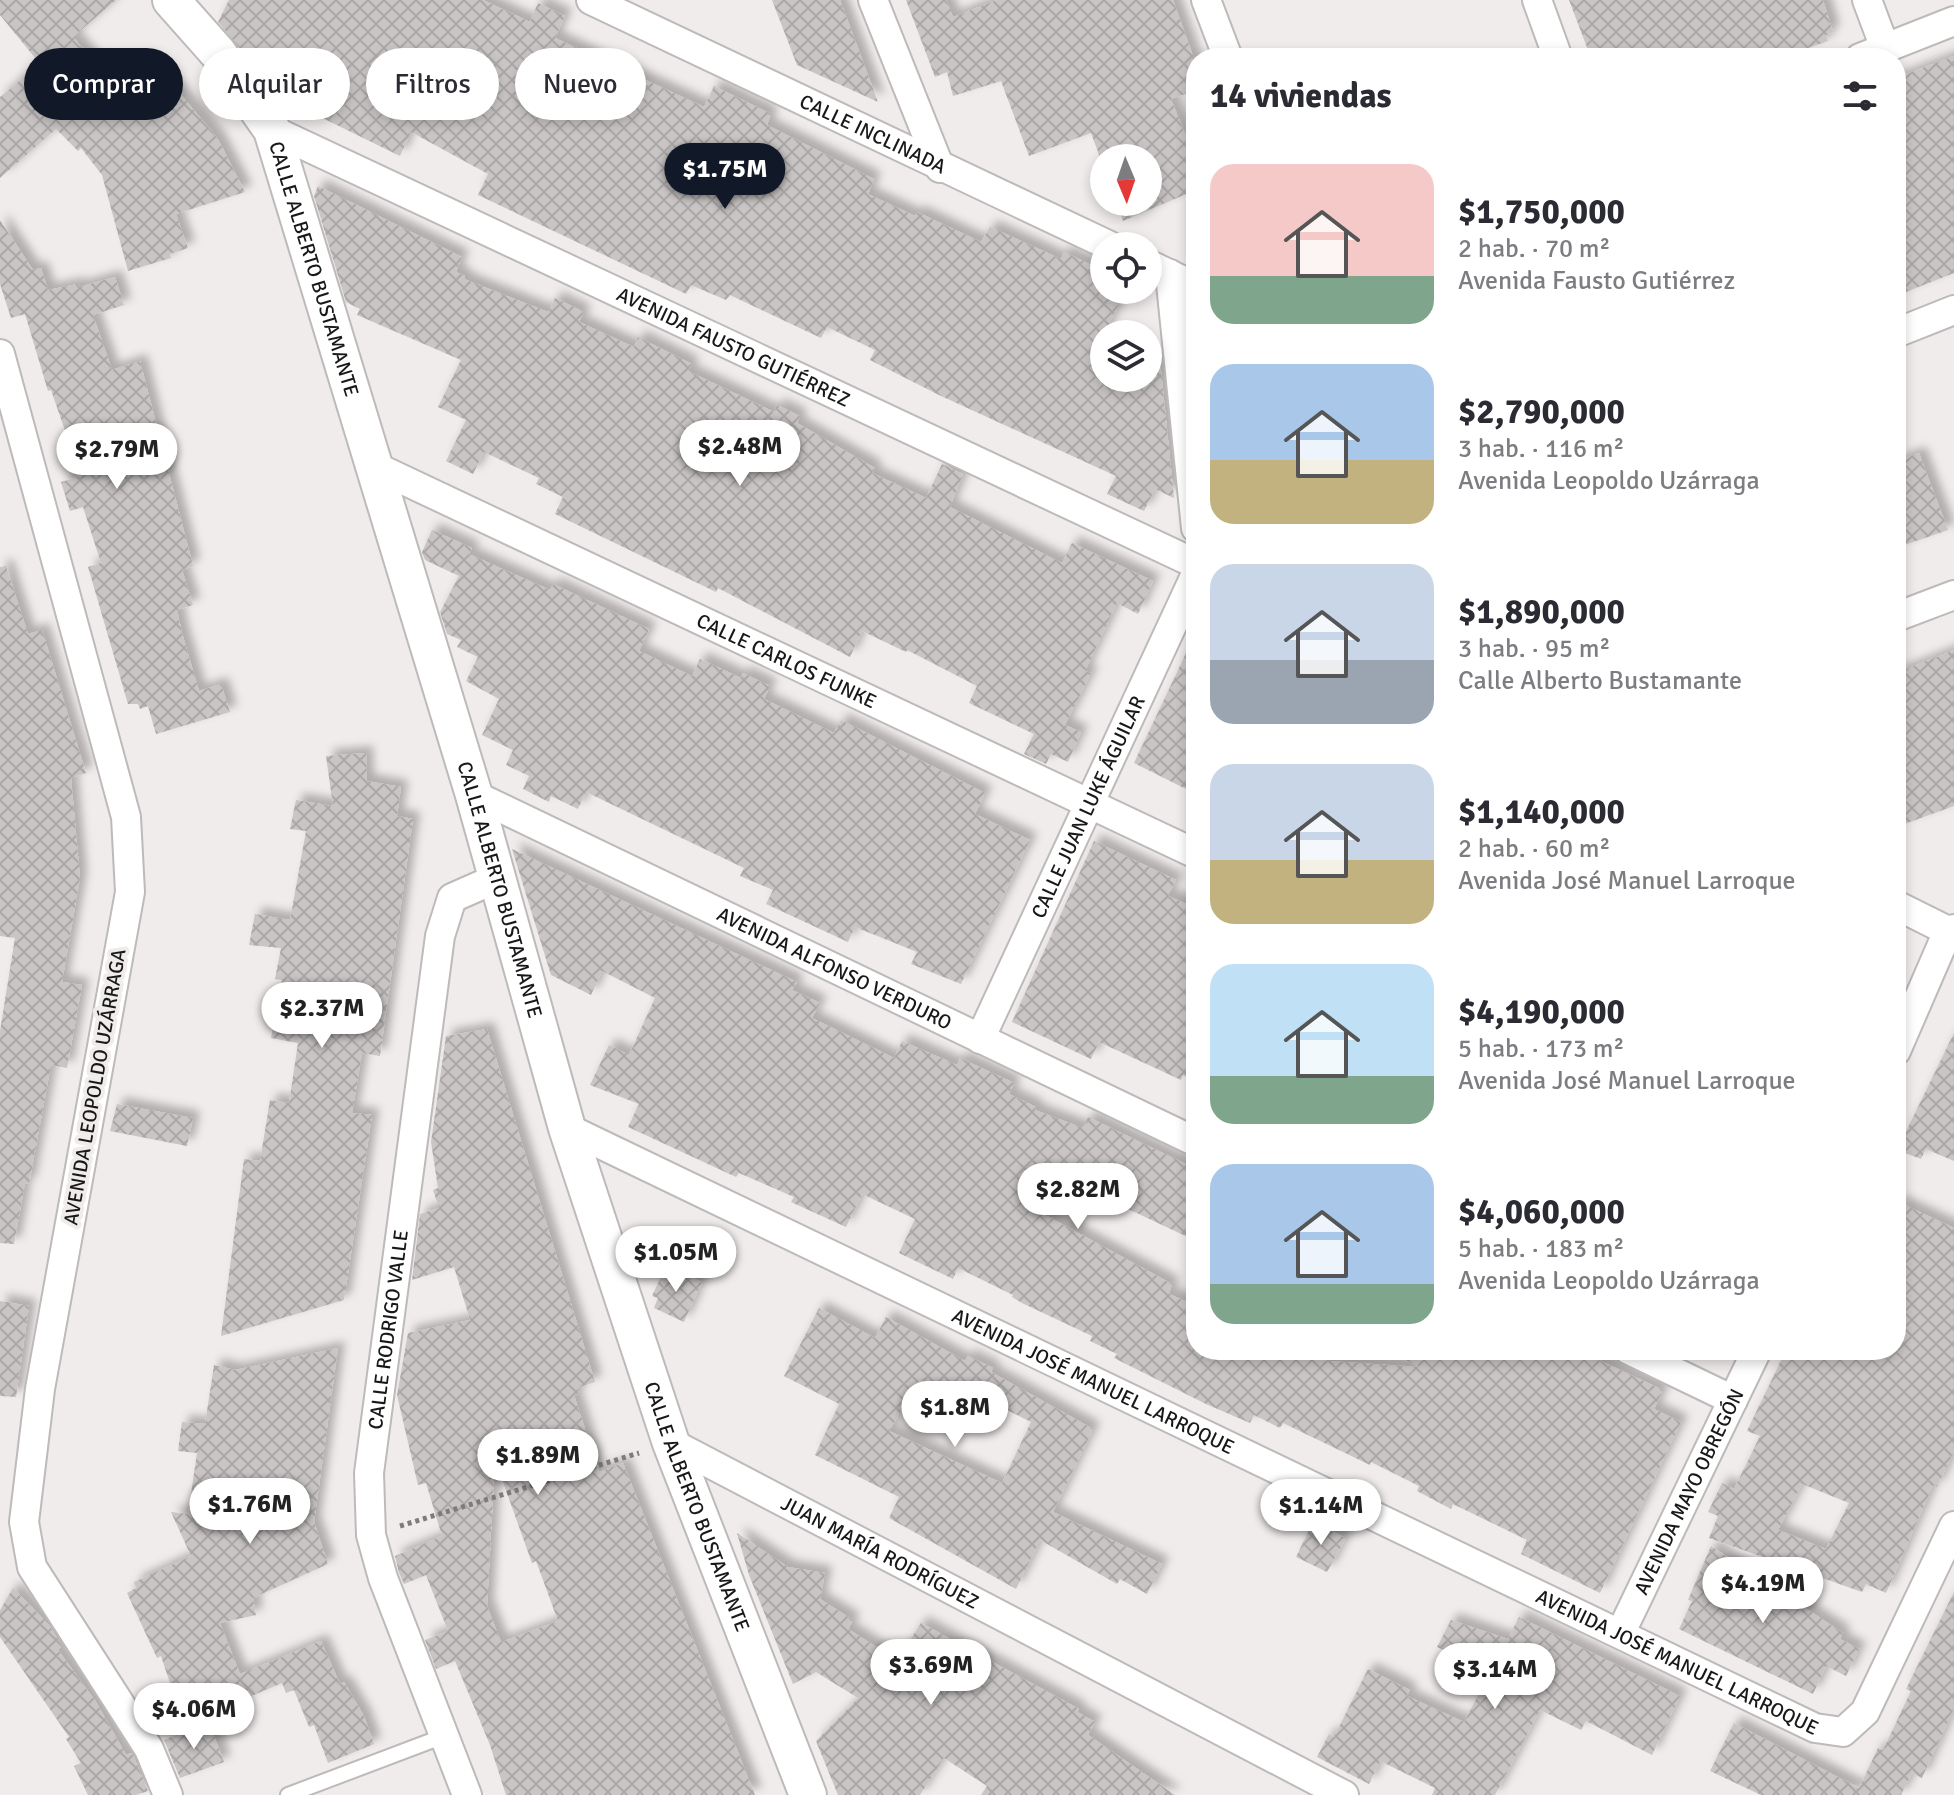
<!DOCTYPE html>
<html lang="es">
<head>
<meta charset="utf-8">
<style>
  body { margin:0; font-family:Signika,sans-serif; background:#f7f7f7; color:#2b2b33; height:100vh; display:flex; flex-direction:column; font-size:30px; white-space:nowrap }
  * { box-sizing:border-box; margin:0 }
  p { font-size:26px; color:#7c7c81 }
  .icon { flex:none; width:44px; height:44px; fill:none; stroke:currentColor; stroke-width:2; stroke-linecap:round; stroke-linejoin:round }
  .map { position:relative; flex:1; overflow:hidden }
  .side { position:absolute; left:1186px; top:48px; width:720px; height:1312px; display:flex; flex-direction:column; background:#fff; border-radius:32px; box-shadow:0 4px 12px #0003 }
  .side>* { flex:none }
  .banner { position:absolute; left:24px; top:48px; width:760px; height:72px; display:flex; gap:16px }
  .needle { width:52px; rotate:178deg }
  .buttons { position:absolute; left:1090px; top:144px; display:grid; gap:16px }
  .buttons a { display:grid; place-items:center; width:72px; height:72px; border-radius:50%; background:#fff; box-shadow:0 4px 12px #0003; font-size:40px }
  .price { position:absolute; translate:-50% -68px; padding:0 18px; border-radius:28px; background:#fff; color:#222; font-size:26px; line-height:52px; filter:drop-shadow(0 2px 4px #0008) }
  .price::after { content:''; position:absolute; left:50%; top:48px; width:24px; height:18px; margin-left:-12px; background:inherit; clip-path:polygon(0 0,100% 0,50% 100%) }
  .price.selected { background:#111827; color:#fff }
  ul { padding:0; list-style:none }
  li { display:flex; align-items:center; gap:24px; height:200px; padding:0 24px }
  li span { display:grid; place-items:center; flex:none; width:224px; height:160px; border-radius:24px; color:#555 }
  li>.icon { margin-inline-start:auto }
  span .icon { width:96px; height:96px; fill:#fffc; stroke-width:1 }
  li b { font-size:34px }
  h2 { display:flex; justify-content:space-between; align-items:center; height:96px; padding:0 24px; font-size:34px }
  .chip { padding:0 28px; border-radius:36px; background:#fff; box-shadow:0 4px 12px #0003; font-size:28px; line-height:72px }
  .chip.selected { background:#111827; color:#fff }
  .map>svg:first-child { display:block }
  .building { fill:url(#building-cross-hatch); fill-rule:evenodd; filter:url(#shadow) }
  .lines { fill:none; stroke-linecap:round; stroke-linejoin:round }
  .service-casing { stroke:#bdbab9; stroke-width:18 }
  .minor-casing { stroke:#bdbab9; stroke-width:32 }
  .tertiary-casing { stroke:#bdbab9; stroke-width:40 }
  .path { stroke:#7e7c7b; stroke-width:5; stroke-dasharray:4 4; stroke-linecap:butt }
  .service { stroke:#fff; stroke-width:14 }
  .minor { stroke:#fff; stroke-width:28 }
  .tertiary { stroke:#fff; stroke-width:36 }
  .labels { text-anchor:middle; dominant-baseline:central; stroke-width:8; stroke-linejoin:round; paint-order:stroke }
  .street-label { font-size:20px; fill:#191818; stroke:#f0eceb }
</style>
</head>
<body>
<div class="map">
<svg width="1954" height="1795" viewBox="0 0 1954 1795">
  <defs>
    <pattern id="building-cross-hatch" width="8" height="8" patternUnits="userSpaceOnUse" patternTransform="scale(2)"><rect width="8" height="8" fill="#c9c5c4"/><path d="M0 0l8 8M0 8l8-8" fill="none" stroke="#aca8a8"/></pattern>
    <filter id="shadow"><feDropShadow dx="7" dy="-7" stdDeviation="4" flood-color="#0004"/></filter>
  </defs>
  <rect width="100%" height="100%" fill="#f0eceb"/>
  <path class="building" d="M0,0H116L73,37L132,105L166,77L218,139L245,192L176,214L188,248L170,254L171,258L128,271L102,175L81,148L78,151L56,129L0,178V97L40,64L0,15Z
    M229,0H483L530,22L538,3L565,16L555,38L704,107L714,86L771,114L767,125L874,179L868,194L915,216L917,212L981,242L990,227L1061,259L1064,252L1104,271V290H1126L1104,334V378H1148V355L1160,361L1174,498L1155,489L1144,511L1107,494L1116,476L939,395L870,360L875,350L827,327L821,338L730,295L726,300L691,285L686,294L478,195L488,174L411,132L400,156L304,109L307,101L265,79L218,22Z
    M772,0H840L878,102L797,65Z
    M906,0H946L953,17L997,0H1173L1196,64V90L1171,99L1196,161V190L1123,221L1116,202H1148V158H1104V168L1091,133L1029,156L1001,81L953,96L947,72L935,77Z
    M1569,0H1823L1833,32L1826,35L1828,41L1780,58H1591Z
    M1954,56V273L1896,296V78Z
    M318,186L462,257L456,272L465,276L464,279L548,312L555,298L584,312L579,322L634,347L638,337L692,364L688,371L774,412L777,405L800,416L797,423L875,468L872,473L926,498L942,464L963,474L950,507L1062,563L1072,543L1153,581L1138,614L1117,603L1085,671L1091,673L1065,725L1081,732L1068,762L1051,754L1046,764L1024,754L1034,734L969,703L977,686L907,650L906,652L862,631L850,657L718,588L716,592L555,514L563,497L536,484L539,478L484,452L473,474L446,461L466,420L438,407L461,360L357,315L360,309L346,302L314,196Z
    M0,220L33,270L41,268L48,290L78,284L79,287L115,277L124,305L93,315L112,370L140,361L193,566L182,570L193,605L177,610L182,633L199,691L221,684L230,712L156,734L148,706L140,709L138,704H128L88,567L101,563L83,507L70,511L61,482L78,477L71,448L51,390L48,391L25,314L11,318L0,284Z
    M1919,453L1948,530L1896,548V462Z
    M432,530L472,548L461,572L469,554L550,590L553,584L649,629L639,651L692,676L700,659L741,678L743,673L770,686L764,699L834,733L841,720L985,793L975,814L1030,840L961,984L911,964L917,952L855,927L848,942L766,904L773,890L740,876L744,868L586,792L578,809L551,796L549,802L523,789L529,776L506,765L513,750L482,735L499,699L466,681L478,657L457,647L461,640L447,634L440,612L459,576L425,560L422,552Z
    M6,566L28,634L42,630L86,773L71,778L80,878L62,982L82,985L67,1068L51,1065L29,1184L25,1183L14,1244L0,1243V1031L15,938L0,936V567Z
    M1196,632V794L1134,763Z
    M1954,650V806L1896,827V673Z
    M366,753L367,781L401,787L397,816L413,819L380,1056L362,1053L352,1113L372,1115L344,1300L221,1336L244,1159L260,1161L270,1100L289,1103L298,1043L271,1038L282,980L275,979L281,948L249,945L255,914L290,920L306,831L290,829L296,800L333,806L326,756Z
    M1094,841L1176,880L1168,896L1196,908V1082L1183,1075L1181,1080L1099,1042L1091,1059L1012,1022Z
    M512,849L797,982L792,990L820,1003L812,1018L894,1058L902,1041L957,1065L960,1058L1014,1083L1009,1094L1036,1107L1035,1110L1083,1128L1088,1117L1196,1169V1241L1054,1174L1036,1210L1172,1284L1169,1294L1192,1304L1188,1314L1196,1318V1350H1252L1249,1356L1420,1367L1383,1350H1577L1663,1390L1654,1409L1681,1422L1600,1593L1521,1554L1527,1540L1453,1504L1451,1509L1417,1491L1419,1486L1371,1462L1370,1465L1283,1423L1280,1428L1254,1415L1250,1423L1206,1404L1114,1358L1117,1354L1090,1341L1092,1336L1022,1303L1012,1297L1013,1295L958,1268L953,1279L899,1253L915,1219L862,1194L846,1227L791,1202L794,1197L739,1173L736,1177L628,1127L639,1104L590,1085L609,1045L629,1055L655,998L602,971L591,995L551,975Z
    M487,1029L595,1382L577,1388L579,1394L574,1395L599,1472L623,1463L755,1795H506L490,1745L455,1661L436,1669L425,1640L448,1631L426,1575L404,1584L399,1573L395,1556L442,1536L426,1483L418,1485L397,1395L408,1333L470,1320L454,1267L412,1280L420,1214L439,1208L433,1190L438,1188L431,1142L446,1036ZM495,1460L532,1563L536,1561L558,1621L501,1642L487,1606Z
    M1954,1033V1161L1926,1149L1921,1159L1897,1150Z
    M117,1104L193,1118L187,1146L110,1131Z
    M1896,1201L1954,1228V1451L1937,1487L1933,1485L1886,1593L1866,1584L1862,1592L1709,1538L1718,1516L1708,1512L1722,1483L1734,1489L1760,1436L1747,1431L1786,1350H1896ZM1802,1484L1849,1503L1826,1549L1778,1530Z
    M666,1266L702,1282L684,1322L654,1308L658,1298L652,1296Z
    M0,1301L29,1306L16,1397L0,1396Z
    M819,1308L875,1338L886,1317L965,1361L968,1356L993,1368L991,1372L1093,1429L1053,1512L1162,1564L1147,1594L1120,1579L1117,1584L1040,1540L1016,1589L889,1518L899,1497L815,1455L839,1404L784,1376ZM919,1380L974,1406L979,1396L1031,1422L1002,1483L889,1431Z
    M338,1348L314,1522L328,1564L253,1598L256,1615L220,1623L240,1674L321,1641L340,1684L344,1682L364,1716L374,1744L328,1763L314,1725L309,1727L294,1690L286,1693L282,1683L184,1725L161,1656L157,1658L127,1593L136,1588L134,1582L191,1556L171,1512L188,1514L197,1453L178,1451L182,1422L205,1424L214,1365L235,1370Z
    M1313,1522L1346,1538L1327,1572L1296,1557Z
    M737,1533L788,1567L825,1573L820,1599L853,1620L848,1629L897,1660L921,1623L1079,1709L1077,1712L1095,1722L1088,1735L1175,1795H981L987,1786L944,1758L920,1795H838L816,1741L858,1698L816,1672L793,1684L749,1575Z
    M1711,1546L1843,1633L1840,1639L1859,1649L1846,1676L1826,1666L1813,1694L1679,1629L1692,1601L1688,1600Z
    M13,1588L49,1625L62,1646L58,1650L96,1702L126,1755L131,1753L134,1757L148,1791L136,1795H88L74,1766L81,1763L66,1739L69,1737L0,1637V1610Z
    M1954,1592V1708L1922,1778L1912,1773L1901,1795H1761L1710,1771L1734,1723L1859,1788L1878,1748L1883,1750L1911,1691L1906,1689Z
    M1519,1617L1680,1696L1652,1755L1586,1721L1581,1730L1540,1710L1495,1795H1432L1435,1788L1380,1761L1369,1784L1317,1757L1329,1734L1334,1737L1368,1669L1410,1690L1407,1696L1464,1722L1491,1671L1437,1647L1451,1620L1508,1639Z
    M209,1723L224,1762L180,1778L164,1740Z"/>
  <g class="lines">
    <defs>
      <path id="service" d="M288,1795L444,1736"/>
      <g id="minor">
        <path id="s1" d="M591,0L1110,246"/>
        <path d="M873,0L940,168"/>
        <path d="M1206,0L1228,58"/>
        <path d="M1537,0L1558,58"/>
        <path d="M1867,0L1885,48"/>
        <path d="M1860,58L1954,21"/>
        <path id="s2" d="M272,130L1196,564"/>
        <path d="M1148,264L1196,287"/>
        <path d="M1170,274L1196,528"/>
        <path d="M1896,333L1954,310"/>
        <path d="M0,354L126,817L130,892L40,1389L24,1522L32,1567L149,1749L168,1795"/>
        <path id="s3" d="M376,467L1196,854"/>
        <path d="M1896,617L1954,595"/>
        <path id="s4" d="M474,795L1196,1142"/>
        <path d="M1896,905L1948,931L1954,929"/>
        <path id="s5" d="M980,1039L1196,574"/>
        <path d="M1896,1051L1948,931"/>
        <path id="s6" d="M567,1128L1815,1728L1843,1732L1865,1712L1954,1526"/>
        <path d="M1629,1350L1733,1400"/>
        <path id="s7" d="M671,1443L1344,1795"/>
        <path id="s8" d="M1621,1632L1757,1350"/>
        <path id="s9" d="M467,1795L383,1578L371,1535L369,1473L440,936L452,898L495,879"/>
      </g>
      <g id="tertiary">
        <path id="s10" d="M171,0L218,53L272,130L474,795L567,1128L671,1443L808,1795"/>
      </g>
    </defs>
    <use href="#service" class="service-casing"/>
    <use href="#minor" class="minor-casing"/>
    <use href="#tertiary" class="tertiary-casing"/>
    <path class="path" d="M400,1526L639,1453"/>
    <use href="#service" class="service"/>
    <use href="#minor" class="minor"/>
    <use href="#tertiary" class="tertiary"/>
  </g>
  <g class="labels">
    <g class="street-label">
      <text stroke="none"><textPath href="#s1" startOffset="312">CALLE INCLINADA</textPath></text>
      <text stroke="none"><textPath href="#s10" startOffset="310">CALLE ALBERTO BUSTAMANTE</textPath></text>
      <text stroke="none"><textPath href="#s2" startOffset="510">AVENIDA FAUSTO GUTIÉRREZ</textPath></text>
      <text stroke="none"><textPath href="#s3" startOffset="454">CALLE CARLOS FUNKE</textPath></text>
      <text stroke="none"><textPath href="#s5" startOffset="256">CALLE JUAN LUKE ÁGUILAR</textPath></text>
      <text stroke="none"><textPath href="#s10" startOffset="958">CALLE ALBERTO BUSTAMANTE</textPath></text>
      <text stroke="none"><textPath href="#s4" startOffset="400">AVENIDA ALFONSO VERDURO</textPath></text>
      <text transform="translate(95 1087) rotate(-80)">AVENIDA LEOPOLDO UZÁRRAGA</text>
      <text stroke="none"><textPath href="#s9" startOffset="484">CALLE RODRIGO VALLE</textPath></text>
      <text stroke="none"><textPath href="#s6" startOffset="584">AVENIDA JOSÉ MANUEL LARROQUE</textPath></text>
      <text stroke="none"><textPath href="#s8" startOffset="156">AVENIDA MAYO OBREGÓN</textPath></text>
      <text stroke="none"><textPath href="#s10" startOffset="1606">CALLE ALBERTO BUSTAMANTE</textPath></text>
      <text stroke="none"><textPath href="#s7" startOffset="236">JUAN MARÍA RODRÍGUEZ</textPath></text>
      <text stroke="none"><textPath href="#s6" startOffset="1232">AVENIDA JOSÉ MANUEL LARROQUE</textPath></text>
    </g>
  </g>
</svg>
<div class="buttons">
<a><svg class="needle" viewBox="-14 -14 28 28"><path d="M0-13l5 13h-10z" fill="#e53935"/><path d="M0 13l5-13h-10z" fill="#7c7c81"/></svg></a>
<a><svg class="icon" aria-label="locate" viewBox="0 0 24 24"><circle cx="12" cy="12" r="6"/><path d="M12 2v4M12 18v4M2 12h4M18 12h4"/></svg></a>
<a><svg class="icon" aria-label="layers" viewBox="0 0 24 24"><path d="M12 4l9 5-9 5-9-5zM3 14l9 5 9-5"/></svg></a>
</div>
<b class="price selected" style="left:725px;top:211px">$1.75M</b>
<b class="price" style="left:740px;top:488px">$2.48M</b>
<b class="price" style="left:117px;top:491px">$2.79M</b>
<b class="price" style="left:322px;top:1050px">$2.37M</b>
<b class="price" style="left:1078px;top:1231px">$2.82M</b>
<b class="price" style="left:676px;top:1294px">$1.05M</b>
<b class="price" style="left:955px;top:1449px">$1.8M</b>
<b class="price" style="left:538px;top:1497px">$1.89M</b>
<b class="price" style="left:250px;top:1546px">$1.76M</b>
<b class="price" style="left:1321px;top:1547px">$1.14M</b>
<b class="price" style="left:1763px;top:1625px">$4.19M</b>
<b class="price" style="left:931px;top:1707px">$3.69M</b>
<b class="price" style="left:1495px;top:1711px">$3.14M</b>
<b class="price" style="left:194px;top:1751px">$4.06M</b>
<div class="banner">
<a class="chip selected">Comprar</a>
<a class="chip">Alquilar</a>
<a class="chip">Filtros</a>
<a class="chip">Nuevo</a>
</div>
<section class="side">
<h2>14 viviendas<svg class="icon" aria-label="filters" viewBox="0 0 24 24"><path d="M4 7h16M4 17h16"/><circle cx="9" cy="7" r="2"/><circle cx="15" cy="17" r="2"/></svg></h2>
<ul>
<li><span style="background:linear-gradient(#f6c9c9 70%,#7fa58c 0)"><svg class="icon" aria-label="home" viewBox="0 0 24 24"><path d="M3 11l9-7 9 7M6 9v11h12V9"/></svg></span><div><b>$1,750,000</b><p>2 hab. · 70 m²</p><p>Avenida Fausto Gutiérrez</p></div></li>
<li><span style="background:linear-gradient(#a9c7e8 60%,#c2b280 0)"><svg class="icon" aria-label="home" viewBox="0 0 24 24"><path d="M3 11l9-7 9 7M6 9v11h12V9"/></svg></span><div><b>$2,790,000</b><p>3 hab. · 116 m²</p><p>Avenida Leopoldo Uzárraga</p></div></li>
<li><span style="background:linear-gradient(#c9d6e8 60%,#9aa5b1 0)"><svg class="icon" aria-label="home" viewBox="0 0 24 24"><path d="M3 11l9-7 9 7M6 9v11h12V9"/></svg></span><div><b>$1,890,000</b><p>3 hab. · 95 m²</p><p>Calle Alberto Bustamante</p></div></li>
<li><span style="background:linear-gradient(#c9d6e8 60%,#c2b280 0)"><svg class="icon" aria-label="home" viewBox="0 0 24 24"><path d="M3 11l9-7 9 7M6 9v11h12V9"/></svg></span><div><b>$1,140,000</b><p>2 hab. · 60 m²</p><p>Avenida José Manuel Larroque</p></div></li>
<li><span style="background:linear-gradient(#bfe0f5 70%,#7fa58c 0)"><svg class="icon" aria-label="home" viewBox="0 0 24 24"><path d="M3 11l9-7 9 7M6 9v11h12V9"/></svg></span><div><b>$4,190,000</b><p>5 hab. · 173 m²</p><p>Avenida José Manuel Larroque</p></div></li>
<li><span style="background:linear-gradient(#a9c7e8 75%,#7fa58c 0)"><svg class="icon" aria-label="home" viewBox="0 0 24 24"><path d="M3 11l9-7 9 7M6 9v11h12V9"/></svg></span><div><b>$4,060,000</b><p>5 hab. · 183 m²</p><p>Avenida Leopoldo Uzárraga</p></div></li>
</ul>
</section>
</div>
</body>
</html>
